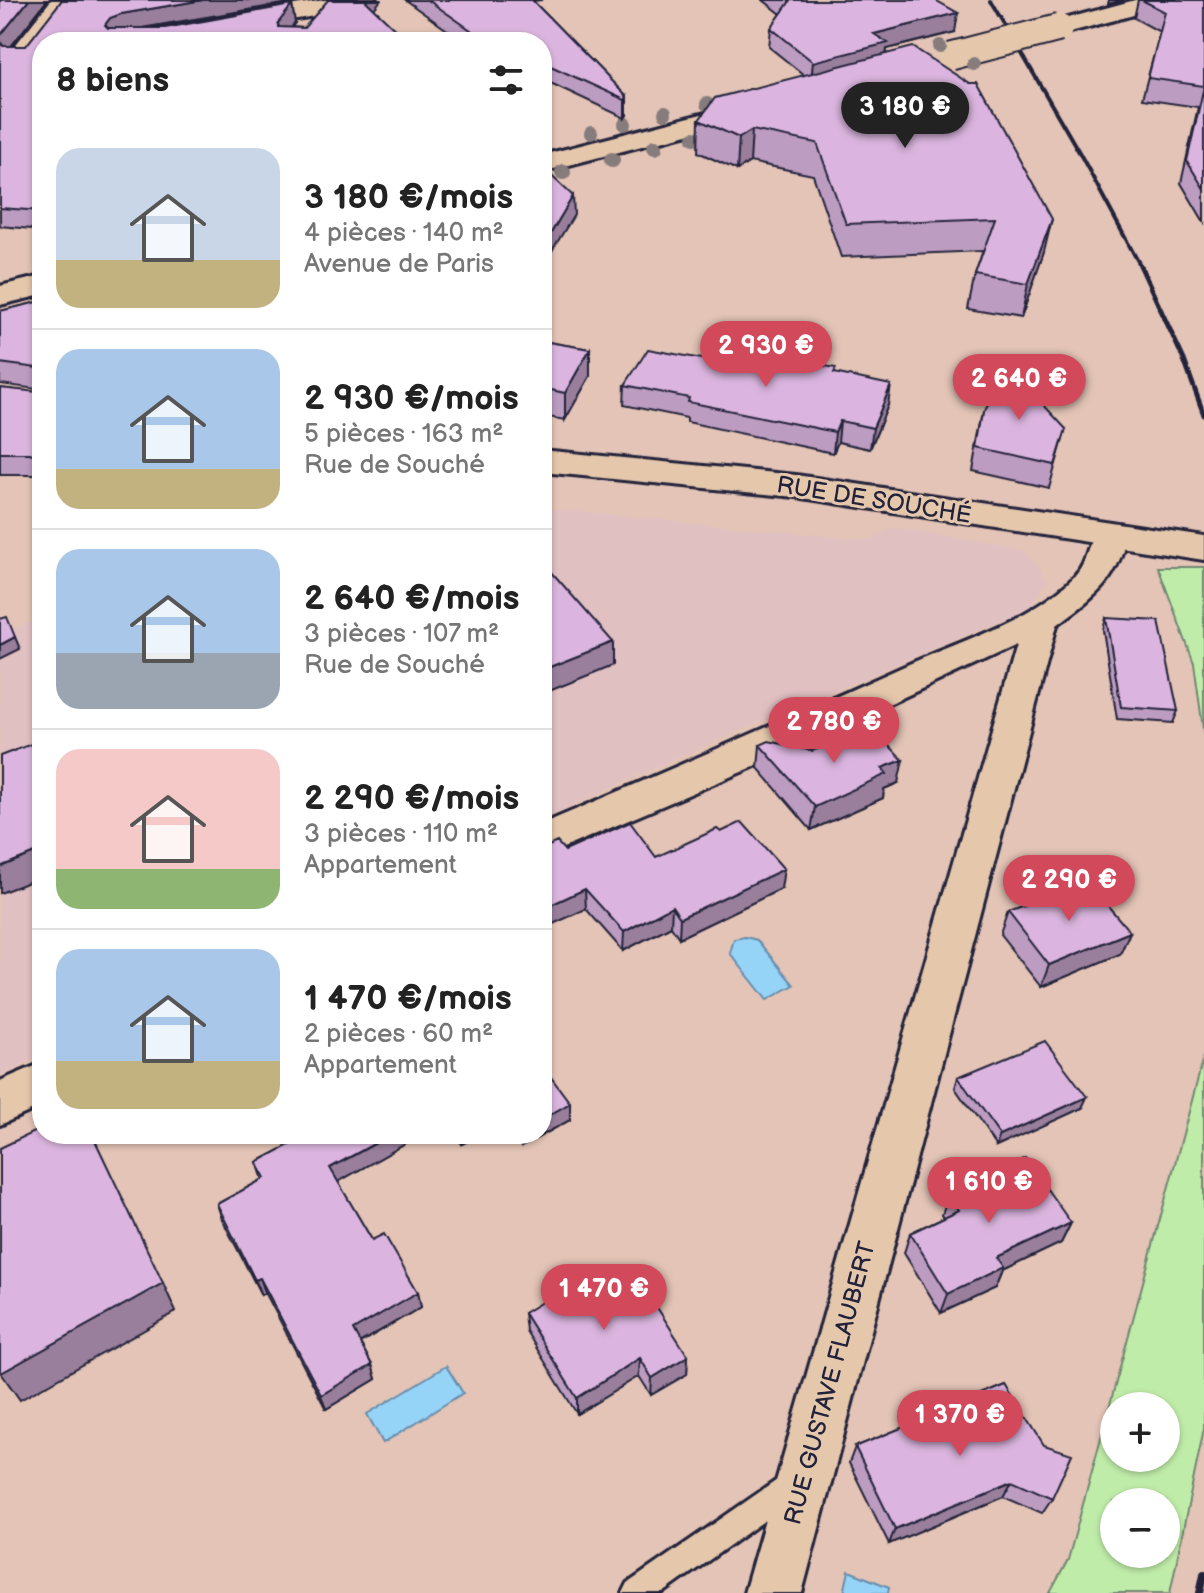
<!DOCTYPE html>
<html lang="fr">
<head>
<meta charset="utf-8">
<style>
  body { margin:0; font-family:"Balsamiq Sans",sans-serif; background:#f2f2f2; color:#222; height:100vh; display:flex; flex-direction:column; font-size:30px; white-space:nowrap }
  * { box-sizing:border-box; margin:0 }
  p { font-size:26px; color:#767676 }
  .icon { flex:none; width:44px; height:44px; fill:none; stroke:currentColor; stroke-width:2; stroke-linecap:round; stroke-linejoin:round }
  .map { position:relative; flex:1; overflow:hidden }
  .panel { position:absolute; left:32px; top:32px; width:520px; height:1112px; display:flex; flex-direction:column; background:#fff; border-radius:32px; box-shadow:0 2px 6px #0004 }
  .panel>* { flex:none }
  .buttons { position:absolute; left:1100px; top:1392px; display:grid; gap:16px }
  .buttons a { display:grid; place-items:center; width:80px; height:80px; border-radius:50%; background:#fff; box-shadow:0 2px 6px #0004; font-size:40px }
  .price { position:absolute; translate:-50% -68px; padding:0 18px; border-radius:28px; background:#d1495b; color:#fff; font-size:26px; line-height:52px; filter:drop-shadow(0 2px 4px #0008) }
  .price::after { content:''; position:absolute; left:50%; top:48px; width:24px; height:18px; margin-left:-12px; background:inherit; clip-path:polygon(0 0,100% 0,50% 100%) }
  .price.current { background:#222; color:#fff }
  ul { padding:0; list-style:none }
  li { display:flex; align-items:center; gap:24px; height:200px; padding:0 24px }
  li+li { border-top:2px solid #e0e0e0 }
  li span { display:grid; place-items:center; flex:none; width:224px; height:160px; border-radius:24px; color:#555 }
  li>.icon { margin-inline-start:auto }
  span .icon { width:96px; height:96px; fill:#fffc; stroke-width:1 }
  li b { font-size:34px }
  h2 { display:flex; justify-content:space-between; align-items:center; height:96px; padding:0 24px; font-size:34px }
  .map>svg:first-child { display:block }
  .built { fill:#e1c0c2 }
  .green { fill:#c0eca9; stroke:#718772; stroke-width:2; fill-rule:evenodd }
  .water { fill:#96d4f7; stroke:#688dac; stroke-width:2 }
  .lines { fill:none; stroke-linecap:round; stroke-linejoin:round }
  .service-casing { stroke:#22223b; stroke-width:6 }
  .minor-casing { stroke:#22223b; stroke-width:6 }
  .tertiary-casing { stroke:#22223b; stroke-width:6 }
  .secondary-casing { stroke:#22223b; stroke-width:6 }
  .service { fill:#e5c8ac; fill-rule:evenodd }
  .minor { fill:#e5c8ac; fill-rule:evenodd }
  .tertiary { fill:#e5c8ac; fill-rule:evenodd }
  .secondary { fill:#e5c8ac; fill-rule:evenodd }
  .rail-far2 { stroke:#22223b; stroke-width:4 }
  .rail-far1 { stroke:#22223b; stroke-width:5 }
  .rail { stroke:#22223b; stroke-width:8 }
  .secondary-bridge-casing { stroke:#22223b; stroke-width:31; stroke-linecap:butt }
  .secondary-bridge { stroke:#e5c8ac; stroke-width:27 }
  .tree { fill:#867b7c }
  .wall { fill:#bc9cc0; stroke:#22223b; stroke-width:2 }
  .shaded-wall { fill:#997f9c; stroke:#22223b; stroke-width:2 }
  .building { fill:#dbb5df; stroke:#22223b; stroke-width:2 }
  .labels { text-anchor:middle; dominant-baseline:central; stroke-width:6; stroke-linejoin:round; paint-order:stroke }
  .street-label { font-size:24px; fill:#22223b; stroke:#e5c8ac }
</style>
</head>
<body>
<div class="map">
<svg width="1204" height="1593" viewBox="0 0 1204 1593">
  <rect width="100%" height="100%" fill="#e3c4b6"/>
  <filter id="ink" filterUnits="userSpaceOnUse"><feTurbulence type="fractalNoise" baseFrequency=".0125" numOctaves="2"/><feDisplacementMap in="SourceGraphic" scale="16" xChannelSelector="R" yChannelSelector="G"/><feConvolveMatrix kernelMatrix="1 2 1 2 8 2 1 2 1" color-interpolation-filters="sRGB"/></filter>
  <g filter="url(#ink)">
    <path class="built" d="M542,508L869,540L895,528L1026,551L1047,580L1030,608L720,739L542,819Z
      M42,619V1055L0,1076V633Z"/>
    <path class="green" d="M1158,567H1204V736L1194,663Z
      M1204,1056V1428L1170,1593H1050L1068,1560ZM1166,1406V1458H1114V1406ZM1166,1502V1554H1114V1502Z"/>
    <path class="water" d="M745,937L757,940L794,985L767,1000L730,953L734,939Z
      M446,1366L463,1393L383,1443L367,1414Z
      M849,1571L889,1587L888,1593H844Z"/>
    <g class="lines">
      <defs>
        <path id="service" d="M793,1469L803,1473L807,1483L803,1493L663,1593H623L628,1583Z"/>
        <path id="minor" d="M1109,525L1121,528L1126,536C1118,582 1093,598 1057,625L802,1593H744L1016,645L751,768L542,857V824C665,772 787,719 909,664C963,640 1031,620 1074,577C1088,564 1087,543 1097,528Z
          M42,1063V1106L0,1125V1081Z"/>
        <path id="tertiary" d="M51,0H75L28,62H10L6,57Z
          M324,0H377L373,5L365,7L168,42H112L116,37L125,34Z
          M542,450L796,475L1204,536V560L796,497L542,472Z"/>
        <path id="secondary" d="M1135,0H1175L1171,5L1059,35L1050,33L1047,28L1050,23Z
          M756,100L765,102L769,108L765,114L542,172V155Z
          M42,276V295L0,305V286Z"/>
      </defs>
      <use href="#service" class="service-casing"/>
      <use href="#minor" class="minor-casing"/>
      <use href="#tertiary" class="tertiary-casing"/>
      <use href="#secondary" class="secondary-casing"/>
      <use href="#service" class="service"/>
      <use href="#minor" class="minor"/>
      <use href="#tertiary" class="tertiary"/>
      <use href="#secondary" class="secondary"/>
      <path class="rail-far2" d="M991,0L1079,152L1141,267"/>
      <path class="rail-far1" d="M1140,265L1184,360L1204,415"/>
      <path class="rail" d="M1200,1593L1204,1574"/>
      <defs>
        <path id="secondary-bridge" d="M951,56L1059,28"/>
      </defs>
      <use href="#secondary-bridge" class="secondary-bridge-casing"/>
      <use href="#secondary-bridge" class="secondary-bridge"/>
    </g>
    <g class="tree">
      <circle cx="940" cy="46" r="7"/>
      <circle cx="974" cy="64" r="7"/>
      <circle cx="707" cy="104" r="7"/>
      <circle cx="665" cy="113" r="7"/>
      <circle cx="625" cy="124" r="7"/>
      <circle cx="591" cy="133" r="7"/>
      <circle cx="694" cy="138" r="7"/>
      <circle cx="655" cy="147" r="8"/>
      <circle cx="612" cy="160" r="8"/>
      <circle cx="563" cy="172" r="8"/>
    </g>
    <path class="wall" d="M0,0H47L11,46H26L62,0H306L145,28H165L292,5L295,23L291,27L304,28L374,9L409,42H42V230L0,226Z
      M405,0H542L533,1L627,97V115L625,118L542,79V42H464Z
      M763,0H935L955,32L887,49L886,54L1044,252L1021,318L968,309L975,275L983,251L841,257L813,175L750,162L737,170L698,152L699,120L804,75L769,47L771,28L781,14Z
      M1138,0H1204V222L1181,183L1198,107L1142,99L1160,32L1134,18Z
      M42,301V477L37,475H0V388L37,392V389L0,384V311Z
      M542,341L590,349V376L565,420L542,416Z
      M761,370L835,373L888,405L870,449L838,442L833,453L687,422V418L624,405L625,385Z
      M984,410L1066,429L1049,488L973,471Z
      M1106,618L1178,711L1173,723L1117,719L1103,630Z
      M760,745L812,751L898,783L884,789L883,798L811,830L758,768Z
      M565,851L656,857L781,889L679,938L671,926L623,951L586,909Z
      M1008,912L1130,932L1120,954L1041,987L1000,935Z
      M958,1077L1082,1108L996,1147L955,1088Z
      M570,1103V1120L521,1147L513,1134H542Z
      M307,1134H423L338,1182L372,1240L418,1292L421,1307L360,1343L372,1365L376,1379L326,1409L265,1292L261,1295L222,1219L217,1204L263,1180L257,1162L307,1136Z
      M455,1134H481L462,1144Z
      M949,1194L1071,1223L1061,1243L1002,1271L995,1288L941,1313L904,1253L910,1233L944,1217L942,1214Z
      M602,1293L688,1356L687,1374L651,1395L639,1376L577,1414L526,1331L524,1313Z
      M1006,1385L1052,1498L1042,1513L1003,1496L889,1544L849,1463L855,1447Z"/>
    <path class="shaded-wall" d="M29,0H47L4,55L0,42V36Z
      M203,0H306L124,31L114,35L105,25L110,18L121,14Z
      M365,0H381L367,18Z
      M1109,0H1124L1108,4Z
      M292,5L295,23L281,40L278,23Z
      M958,13L955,32L887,49L885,62L811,81L813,62L874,34Z
      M627,97V115L625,118V100Z
      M752,130L750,162L737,170L739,138Z
      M573,196L574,215L542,267V248Z
      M1052,219L1044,252L1021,318L1028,284Z
      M590,349V376L565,420V393Z
      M891,385L888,405L870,449L873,428Z
      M840,421L838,442L833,453L835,432Z
      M15,637L20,649L0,659V645Z
      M613,642V665L542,694V670Z
      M903,760L898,783L884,789L883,798L811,830L815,807L882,768Z
      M42,850V877L0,893V867Z
      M784,869L781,889L679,938L680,918Z
      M585,889L586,909L542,929V909Z
      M672,906L671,926L623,951L624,932Z
      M1130,932L1120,954L1041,987L1049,965Z
      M1087,1097L1082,1108L996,1147L1000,1136Z
      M570,1103V1120L521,1147L520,1134H542V1119Z
      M392,1134H423L334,1184L330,1168Z
      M461,1134H481L462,1144Z
      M1071,1223L1061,1243L1002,1271L995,1288L941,1313L948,1294L996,1258Z
      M260,1278L265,1292L261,1295L255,1280Z
      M163,1283L176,1312L20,1400L1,1373Z
      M418,1292L421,1307L357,1344L353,1330Z
      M688,1356L687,1374L651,1395L652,1378Z
      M640,1358L639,1376L577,1414V1398Z
      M372,1365L376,1379L326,1409L321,1395Z
      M1012,1480L1003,1496L889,1544L895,1529Z"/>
    <path class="building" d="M0,0H29L0,36Z
      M62,0H203L121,14L110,18L105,25L108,28H165L292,5L278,23V27L304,28L328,0H365L409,42H42V211L0,208V40L3,46H26Z
      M428,0H532L627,97L625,100L542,62V42H488Z
      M788,0H935L958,13L874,34L888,43L813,62L771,28L790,1Z
      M1142,0H1204V189L1187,161L1204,86L1148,78L1165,12Z
      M913,47L970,84H978L1052,219L1028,284L975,275L995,218L846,224L817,143L752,130L739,138L699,120L715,98Z
      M542,167L573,196L542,248Z
      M42,301V458L30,453H0V388L37,392L38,368L0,363V311Z
      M542,341L590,349L565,393L542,388Z
      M648,349L761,370L768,356L836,368L834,373L891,385L873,428L840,421L835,432L688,402L689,398L625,385Z
      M1002,360L1066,429L1055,465L978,448L984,410Z
      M542,561L613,642L542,670Z
      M7,617L15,637L0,645V619Z
      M1106,618L1159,621L1178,711L1121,707Z
      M873,728L903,760L882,768L887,774L815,807L760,745L769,741L812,751Z
      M42,740V850L0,867V756Z
      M630,822L656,857L717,829L721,832L742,822L784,869L680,918L672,906L624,932L585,889L542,909V849L557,842L565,851Z
      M1088,882L1130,932L1049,965L1008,912Z
      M1045,1041L1087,1097L1000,1136L958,1077Z
      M542,1065L570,1103L542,1119Z
      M42,1128V1134H92L163,1283L1,1373L0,1370V1148Z
      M310,1134H392L330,1168L372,1240L384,1234L418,1292L353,1330L372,1365L321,1395L260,1278L255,1280L217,1204L265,1178L257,1162Z
      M1025,1158L1071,1223L996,1258L1003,1268L948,1294L910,1233L959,1210L949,1194Z
      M589,1273L602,1293L635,1273L688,1356L652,1378L640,1358L577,1398L524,1313Z
      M1006,1385L1044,1445L1072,1454L1052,1498L1012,1480L895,1529L855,1447Z"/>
  </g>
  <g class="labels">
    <g class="street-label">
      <text transform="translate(874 500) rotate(9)">RUE DE SOUCHÉ</text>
      <text transform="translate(830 1383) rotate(-75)">RUE GUSTAVE FLAUBERT</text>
    </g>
  </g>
</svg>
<div class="buttons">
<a>+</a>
<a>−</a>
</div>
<b class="price current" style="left:905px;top:150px">3 180 €</b>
<b class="price" style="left:766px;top:389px">2 930 €</b>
<b class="price" style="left:1019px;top:422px">2 640 €</b>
<b class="price" style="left:834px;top:765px">2 780 €</b>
<b class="price" style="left:1069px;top:923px">2 290 €</b>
<b class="price" style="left:989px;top:1225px">1 610 €</b>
<b class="price" style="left:604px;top:1332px">1 470 €</b>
<b class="price" style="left:960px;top:1458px">1 370 €</b>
<section class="panel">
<h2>8 biens<svg class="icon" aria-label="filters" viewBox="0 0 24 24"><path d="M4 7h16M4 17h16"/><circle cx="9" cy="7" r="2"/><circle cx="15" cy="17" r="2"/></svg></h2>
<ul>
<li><span style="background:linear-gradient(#c9d6e8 70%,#c2b280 0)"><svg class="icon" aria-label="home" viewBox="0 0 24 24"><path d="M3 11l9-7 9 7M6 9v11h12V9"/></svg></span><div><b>3 180 €/mois</b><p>4 pièces · 140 m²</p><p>Avenue de Paris</p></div></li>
<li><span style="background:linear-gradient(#a9c7e8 75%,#c2b280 0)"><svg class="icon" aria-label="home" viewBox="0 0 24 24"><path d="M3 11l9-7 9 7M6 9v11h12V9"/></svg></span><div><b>2 930 €/mois</b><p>5 pièces · 163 m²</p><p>Rue de Souché</p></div></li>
<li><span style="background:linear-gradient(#a9c7e8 65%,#9aa5b1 0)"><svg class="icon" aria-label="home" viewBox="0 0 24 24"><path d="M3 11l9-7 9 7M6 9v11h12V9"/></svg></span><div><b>2 640 €/mois</b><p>3 pièces · 107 m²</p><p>Rue de Souché</p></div></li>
<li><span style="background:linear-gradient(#f6c9c9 75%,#8fb573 0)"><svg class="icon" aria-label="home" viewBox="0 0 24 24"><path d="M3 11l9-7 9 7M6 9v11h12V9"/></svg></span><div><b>2 290 €/mois</b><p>3 pièces · 110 m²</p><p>Appartement</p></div></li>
<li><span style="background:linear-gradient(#a9c7e8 70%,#c2b280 0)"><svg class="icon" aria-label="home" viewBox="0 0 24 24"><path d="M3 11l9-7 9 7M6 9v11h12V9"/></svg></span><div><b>1 470 €/mois</b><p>2 pièces · 60 m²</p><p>Appartement</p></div></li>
</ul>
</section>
</div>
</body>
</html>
